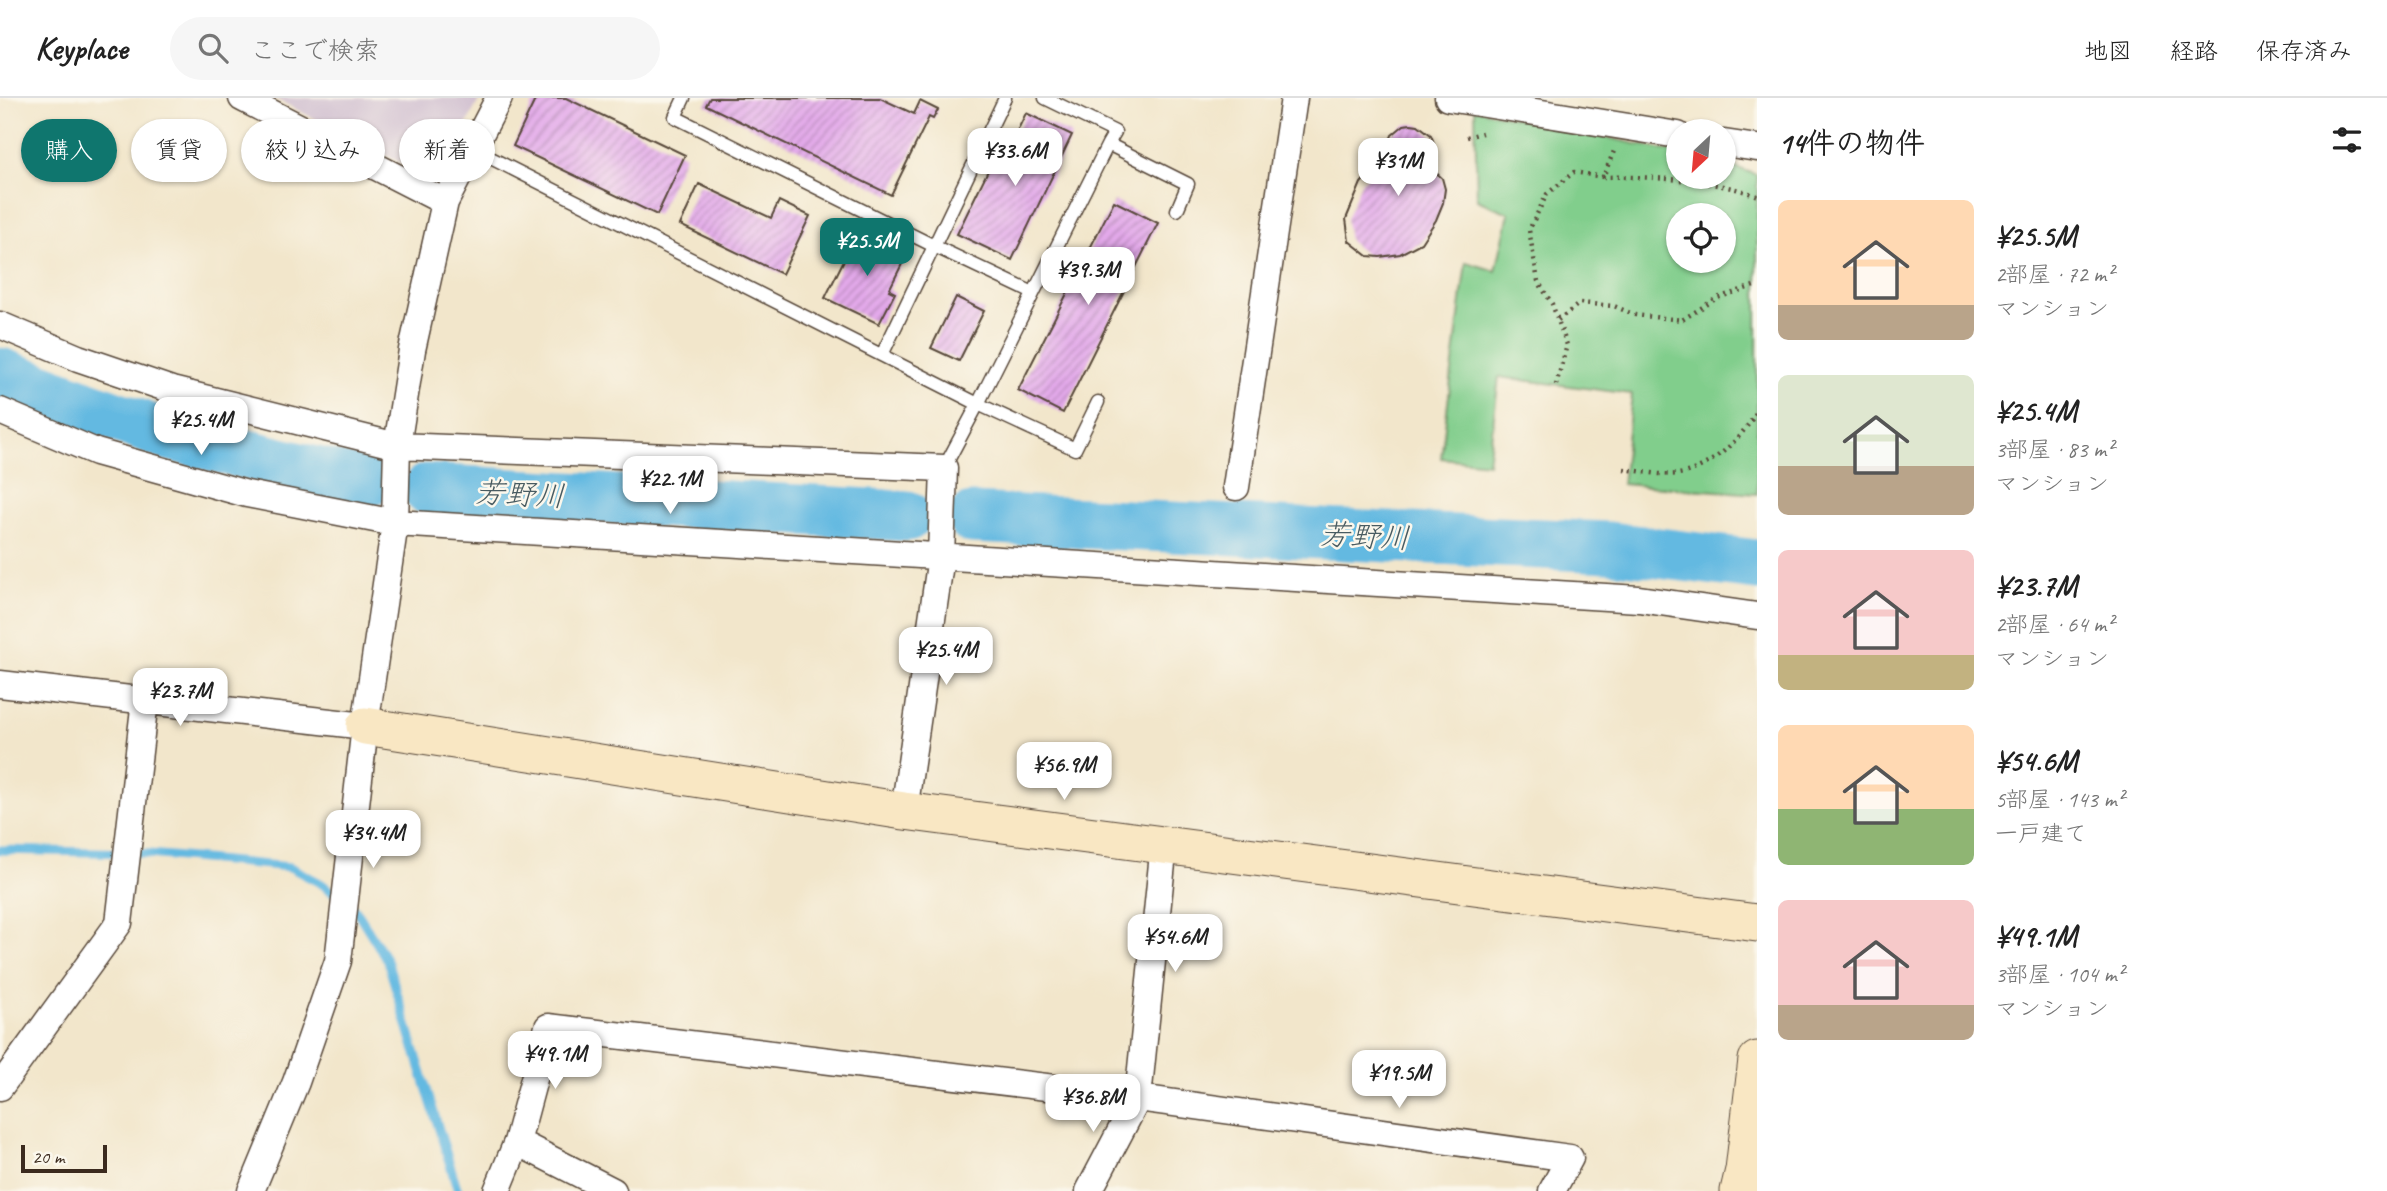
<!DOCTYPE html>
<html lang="ja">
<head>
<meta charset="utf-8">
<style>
  body { margin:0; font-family:Caveat,"Klee One",sans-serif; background:#f6f6f6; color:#222; height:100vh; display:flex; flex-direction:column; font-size:26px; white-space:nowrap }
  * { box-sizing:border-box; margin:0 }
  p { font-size:23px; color:#767676 }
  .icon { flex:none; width:38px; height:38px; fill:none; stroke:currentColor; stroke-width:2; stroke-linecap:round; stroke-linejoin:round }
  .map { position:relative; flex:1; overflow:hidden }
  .drawer { display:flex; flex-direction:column; background:#fff; width:630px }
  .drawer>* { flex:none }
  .guide { position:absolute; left:21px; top:21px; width:665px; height:63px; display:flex; gap:14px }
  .needle { width:46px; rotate:206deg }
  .tools { position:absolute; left:1666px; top:21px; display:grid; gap:14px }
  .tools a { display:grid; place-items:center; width:70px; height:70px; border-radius:50%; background:#fff; box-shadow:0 2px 5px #0004; font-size:35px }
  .scale { position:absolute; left:21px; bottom:18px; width:86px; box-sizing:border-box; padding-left:7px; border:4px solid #3b2a1e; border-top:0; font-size:19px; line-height:24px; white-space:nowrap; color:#3b2a1e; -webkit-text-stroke:5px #fbf7ec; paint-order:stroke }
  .price { position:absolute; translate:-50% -60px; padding:0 16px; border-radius:14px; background:#fff; color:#222; font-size:23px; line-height:46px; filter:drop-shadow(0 2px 4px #0008) }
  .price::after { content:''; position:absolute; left:50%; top:42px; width:21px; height:16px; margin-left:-10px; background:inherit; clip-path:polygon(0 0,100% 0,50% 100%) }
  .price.active { background:#0f766e; color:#fff }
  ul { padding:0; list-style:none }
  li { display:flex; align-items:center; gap:21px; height:175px; padding:0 21px }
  li span { display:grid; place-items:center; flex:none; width:196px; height:140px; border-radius:10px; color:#555 }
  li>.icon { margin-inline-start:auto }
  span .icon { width:84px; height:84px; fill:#fffc; stroke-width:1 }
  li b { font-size:30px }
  h2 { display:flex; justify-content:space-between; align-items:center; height:84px; padding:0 21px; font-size:30px }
  .chip { padding:0 24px; border-radius:32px; background:#fff; box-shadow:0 2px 5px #0004; font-size:24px; line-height:63px }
  .chip.active { background:#0f766e; color:#fff }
  header { display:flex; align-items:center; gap:42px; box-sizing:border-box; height:98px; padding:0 35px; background:#fff; border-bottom:2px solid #e0e0e0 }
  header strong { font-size:33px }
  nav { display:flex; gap:38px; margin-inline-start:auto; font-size:24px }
  .search { width:490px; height:63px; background:#f6f6f6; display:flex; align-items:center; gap:18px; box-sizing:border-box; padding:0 24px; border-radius:38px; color:#767676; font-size:26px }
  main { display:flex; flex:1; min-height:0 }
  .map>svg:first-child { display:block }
  .industrial { fill:#cfbdcf }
  .green { fill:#81ce8c; stroke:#5e7c55; stroke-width:2; fill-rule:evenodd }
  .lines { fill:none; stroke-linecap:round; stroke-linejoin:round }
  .stream { stroke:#64b9e1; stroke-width:9 }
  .river { stroke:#64b9e1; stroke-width:51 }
  .building { fill:url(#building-hatch) }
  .lane-casing { stroke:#564638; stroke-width:15 }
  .street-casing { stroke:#564638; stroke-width:29 }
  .secondary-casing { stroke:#564638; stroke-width:39 }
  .path { stroke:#564638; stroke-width:4.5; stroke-dasharray:2 5; stroke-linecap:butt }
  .lane { stroke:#fff; stroke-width:12 }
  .street { stroke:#fff; stroke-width:26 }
  .secondary { stroke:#f9e7c3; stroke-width:37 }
  .labels { text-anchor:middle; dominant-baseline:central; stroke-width:5; stroke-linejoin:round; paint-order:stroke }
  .water-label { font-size:30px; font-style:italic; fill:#495c62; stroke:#fbf7ec }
</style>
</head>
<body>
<header>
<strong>Keyplace</strong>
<div class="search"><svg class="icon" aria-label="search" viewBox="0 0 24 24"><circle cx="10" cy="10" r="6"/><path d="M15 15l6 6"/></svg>ここで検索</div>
<nav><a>地図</a><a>経路</a><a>保存済み</a></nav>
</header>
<main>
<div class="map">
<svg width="1757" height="1093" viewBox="0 0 1757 1093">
  <defs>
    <pattern id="building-hatch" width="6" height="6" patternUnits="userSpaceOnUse" patternTransform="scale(1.75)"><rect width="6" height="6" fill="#e3a9ea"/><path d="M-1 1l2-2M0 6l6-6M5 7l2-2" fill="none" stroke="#b98abd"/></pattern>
  </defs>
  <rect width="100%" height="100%" fill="#fbf7ec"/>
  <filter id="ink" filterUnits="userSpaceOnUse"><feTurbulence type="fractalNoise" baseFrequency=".0143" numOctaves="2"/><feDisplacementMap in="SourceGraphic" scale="14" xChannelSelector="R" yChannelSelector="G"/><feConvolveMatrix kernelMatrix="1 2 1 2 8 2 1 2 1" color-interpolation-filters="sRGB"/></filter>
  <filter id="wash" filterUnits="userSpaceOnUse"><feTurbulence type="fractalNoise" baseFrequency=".00686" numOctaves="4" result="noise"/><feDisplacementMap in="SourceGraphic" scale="28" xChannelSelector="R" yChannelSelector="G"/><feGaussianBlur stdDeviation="1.57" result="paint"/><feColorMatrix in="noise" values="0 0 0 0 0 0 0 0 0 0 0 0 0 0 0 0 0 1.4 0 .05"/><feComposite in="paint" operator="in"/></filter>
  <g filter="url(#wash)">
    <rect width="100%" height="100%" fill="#f2e6cb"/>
    <path class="industrial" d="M274,0H480L442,74L427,78Z"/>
    <path class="green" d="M1475,11L1678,55V79H1724V65L1757,77V396L1622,386L1632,296L1499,279L1488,365L1441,360L1466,164L1496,173L1509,115L1477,102ZM1678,117H1724V163H1678Z"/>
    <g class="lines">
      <path class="stream" d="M0,752L138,755L290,769L322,786L356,812L387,862L458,1093"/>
      <path class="river" d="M0,275L163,336L365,386
        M427,391L907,418
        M972,420L1609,449L1757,467"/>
    </g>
    <g id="blocks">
      <path class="building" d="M536,0H566L685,57L657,117L513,48Z
        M710,0H880L914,16L920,3L938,12L933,21L929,19L891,97L706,7Z
        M1026,15L1072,37L1012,162L957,136L995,58L1003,62Z
        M1411,26L1418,27L1431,37L1434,45L1432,55L1425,65L1442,80L1445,91L1443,105L1436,122L1421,145L1400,156L1380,159L1368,158L1349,143L1346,121L1361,85L1370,75L1392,62L1387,51L1392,37L1404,27Z
        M699,86L771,120L779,103L810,118L782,176L680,127Z
        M1114,103L1158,125L1063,315L1018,292Z
        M858,134L906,158L889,192L895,195L879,226L825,200Z
        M956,199L984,213L959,263L931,250Z"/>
    </g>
  </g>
  <g filter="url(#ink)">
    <use href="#blocks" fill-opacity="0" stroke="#564638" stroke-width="2"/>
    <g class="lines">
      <defs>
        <path id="lane" d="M684,0L675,19L934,148L1033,195
          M1045,0L1115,34L1108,46
          M473,51L978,306L944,370
          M882,257L1005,0
          M1098,304L1075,351L978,306L1108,46L1188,86L1177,112"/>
        <path id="street" d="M242,0L445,104
          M1448,0L1678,37
          M1724,45L1757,50
          M0,227L78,260L172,292L397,348L944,370L941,459L904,713
          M0,313L96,354L247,396L395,425L1639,501L1757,518
          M1236,389L1294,0
          M0,586L365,628
          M0,989L119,825L145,602
          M517,1044L613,1093
          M251,1093L296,984L338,863L365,628L395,425L397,348L412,252L445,104L499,0
          M497,1093L517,1044L548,929L1138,1000L1570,1060L1552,1093
          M1089,1093L1138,1000L1164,746"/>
        <path id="secondary" d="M365,628L904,713L1757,825
          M1739,1093L1744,1072L1757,962"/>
      </defs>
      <use href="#lane" class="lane-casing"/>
      <use href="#street" class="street-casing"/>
      <use href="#secondary" class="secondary-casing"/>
      <path class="path" d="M1467,39L1482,35
        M1603,79C1644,78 1720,82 1757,98
        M1558,222L1580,205L1614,208L1635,217L1682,222L1717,200L1757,187
        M1556,287L1567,247L1552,206L1538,183L1529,132L1547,96L1574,74L1603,79L1614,53
        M1624,371C1640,373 1662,378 1678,376C1711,371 1741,341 1757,313"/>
      <use href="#lane" class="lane"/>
      <use href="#street" class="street"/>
      <use href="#secondary" class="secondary"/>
    </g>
  </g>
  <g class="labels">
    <g class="water-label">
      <text transform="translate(520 396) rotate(3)">芳野川</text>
      <text transform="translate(1365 438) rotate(3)">芳野川</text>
    </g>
  </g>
</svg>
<div class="tools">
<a><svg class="needle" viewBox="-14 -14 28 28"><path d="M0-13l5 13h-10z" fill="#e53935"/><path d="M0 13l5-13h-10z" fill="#767676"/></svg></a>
<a><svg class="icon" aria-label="locate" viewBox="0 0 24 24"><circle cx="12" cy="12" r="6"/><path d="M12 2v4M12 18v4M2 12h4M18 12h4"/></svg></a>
</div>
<div class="scale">20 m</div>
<b class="price" style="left:1015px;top:90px">¥33.6M</b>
<b class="price" style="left:1398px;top:100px">¥31M</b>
<b class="price active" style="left:867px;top:180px">¥25.5M</b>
<b class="price" style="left:1088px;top:209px">¥39.3M</b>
<b class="price" style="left:201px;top:359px">¥25.4M</b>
<b class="price" style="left:670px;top:418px">¥22.1M</b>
<b class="price" style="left:946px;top:589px">¥25.4M</b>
<b class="price" style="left:180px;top:630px">¥23.7M</b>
<b class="price" style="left:1064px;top:704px">¥56.9M</b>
<b class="price" style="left:373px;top:772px">¥34.4M</b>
<b class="price" style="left:1175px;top:876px">¥54.6M</b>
<b class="price" style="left:555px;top:993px">¥49.1M</b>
<b class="price" style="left:1399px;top:1012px">¥19.5M</b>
<b class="price" style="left:1093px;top:1036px">¥36.8M</b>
<div class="guide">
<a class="chip active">購入</a>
<a class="chip">賃貸</a>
<a class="chip">絞り込み</a>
<a class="chip">新着</a>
</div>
</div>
<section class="drawer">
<h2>14件の物件<svg class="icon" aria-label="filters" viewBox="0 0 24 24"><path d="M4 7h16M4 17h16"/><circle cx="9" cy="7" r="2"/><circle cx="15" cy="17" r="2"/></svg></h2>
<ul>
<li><span style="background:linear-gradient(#ffd9b3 75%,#b9a48a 0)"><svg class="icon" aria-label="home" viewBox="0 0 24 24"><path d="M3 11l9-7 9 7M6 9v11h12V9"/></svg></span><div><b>¥25.5M</b><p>2部屋 · 72 m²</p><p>マンション</p></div></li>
<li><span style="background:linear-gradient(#dfe7d0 65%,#b9a48a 0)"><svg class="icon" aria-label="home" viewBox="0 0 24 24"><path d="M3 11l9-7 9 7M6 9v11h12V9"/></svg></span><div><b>¥25.4M</b><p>3部屋 · 83 m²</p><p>マンション</p></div></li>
<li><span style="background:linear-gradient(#f6c9c9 75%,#c2b280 0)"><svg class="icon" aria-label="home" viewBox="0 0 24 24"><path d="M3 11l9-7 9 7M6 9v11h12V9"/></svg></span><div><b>¥23.7M</b><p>2部屋 · 64 m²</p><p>マンション</p></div></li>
<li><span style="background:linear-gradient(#ffd9b3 60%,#8fb573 0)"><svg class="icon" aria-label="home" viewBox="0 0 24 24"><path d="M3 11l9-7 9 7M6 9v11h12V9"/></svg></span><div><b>¥54.6M</b><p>5部屋 · 143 m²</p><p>一戸建て</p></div></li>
<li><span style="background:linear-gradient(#f6c9c9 75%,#b9a48a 0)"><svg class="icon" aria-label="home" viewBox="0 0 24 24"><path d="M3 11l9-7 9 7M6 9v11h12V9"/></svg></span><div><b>¥49.1M</b><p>3部屋 · 104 m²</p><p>マンション</p></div></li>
</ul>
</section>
</main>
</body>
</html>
